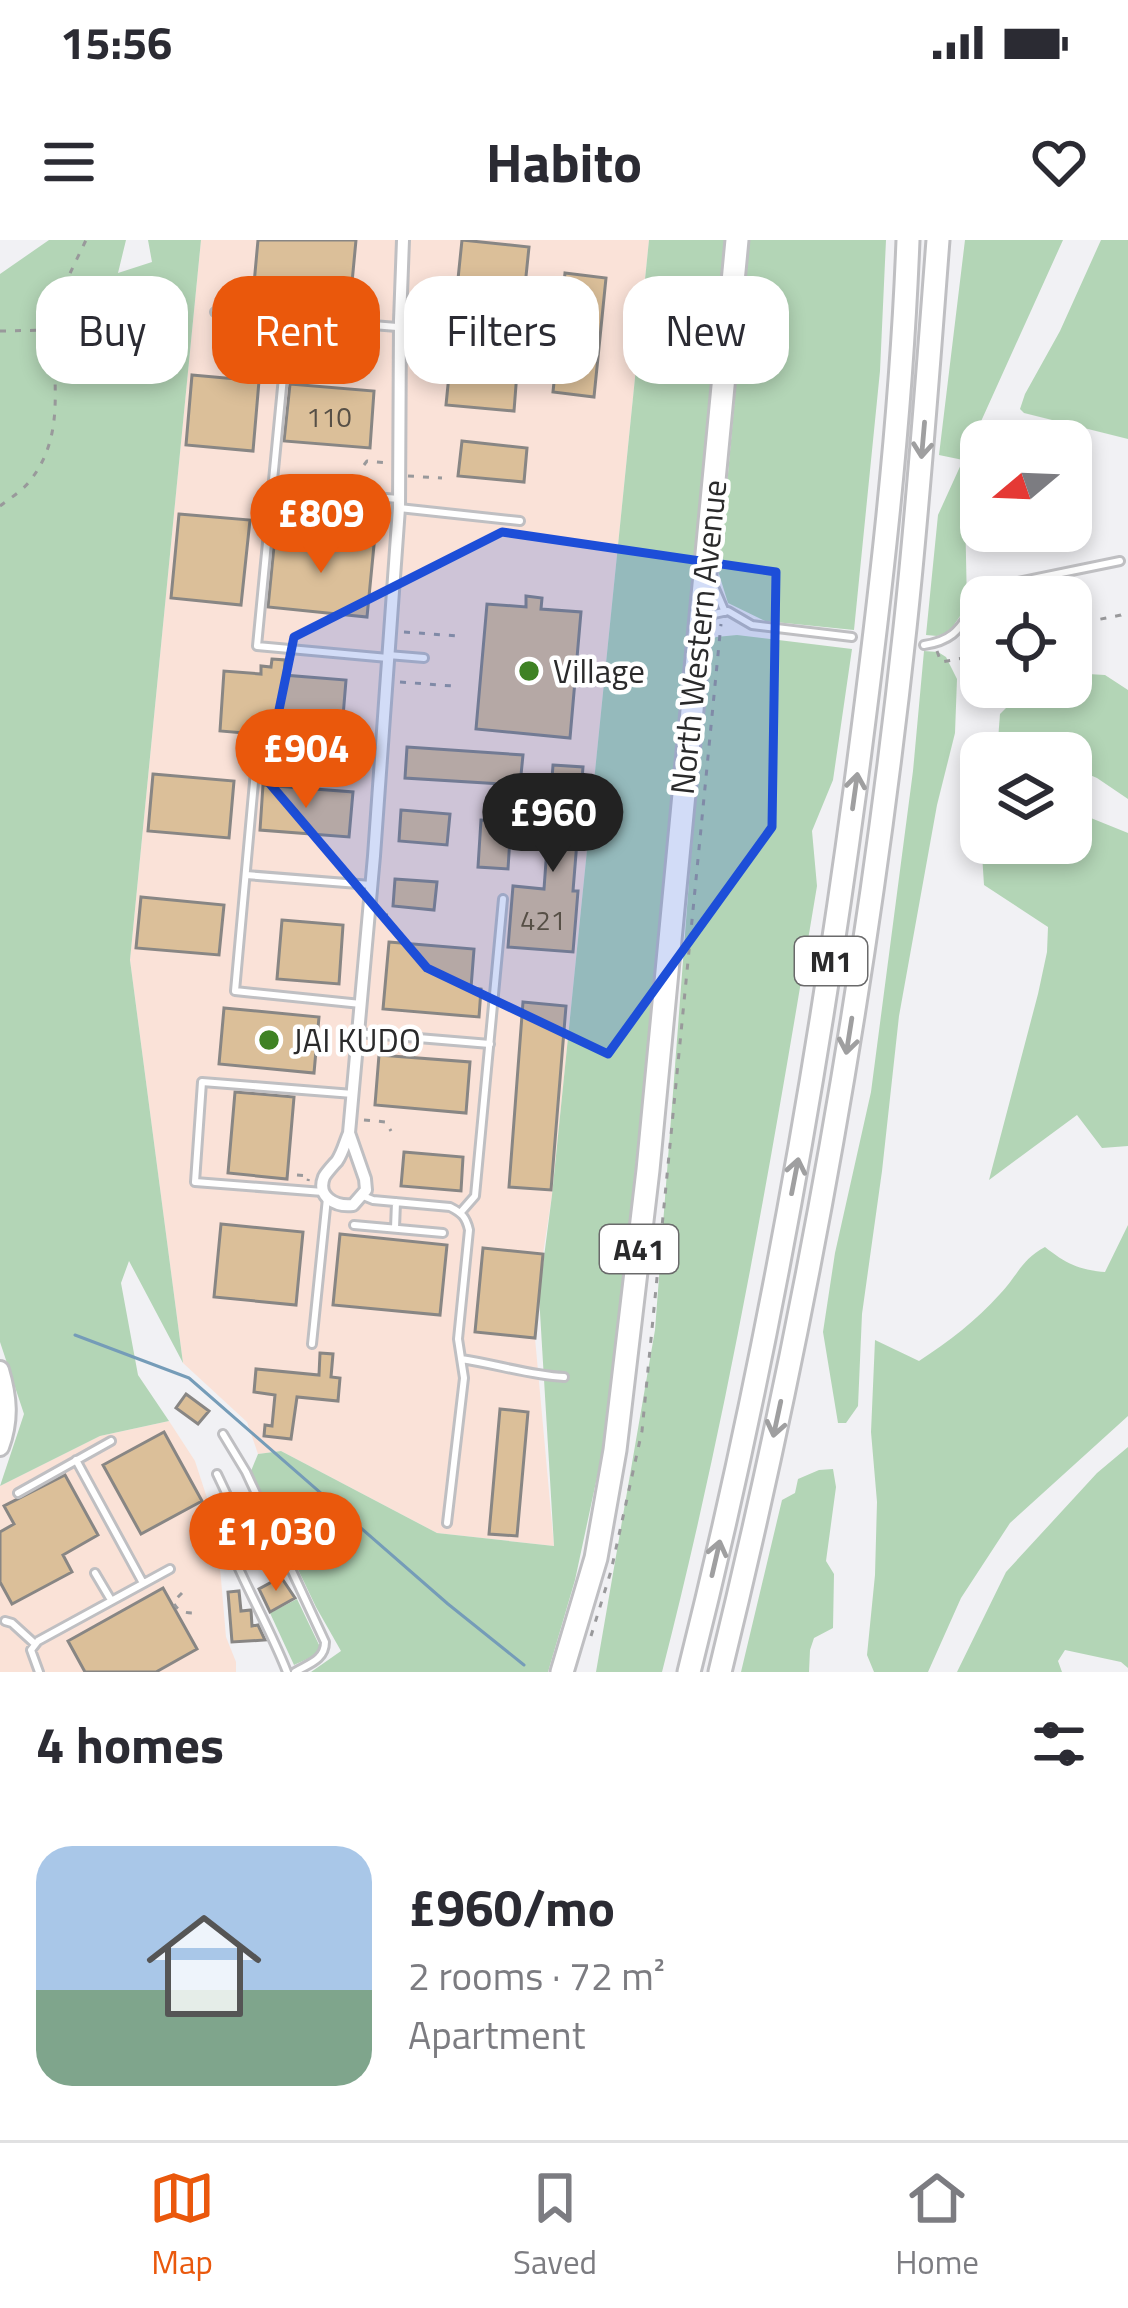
<!DOCTYPE html>
<html lang="en">
<head>
<meta charset="utf-8">
<style>
  body { margin:0; font-family:"Titillium Web",sans-serif; background:#f7f7f7; color:#2b2b33; height:100vh; display:flex; flex-direction:column; font-size:45px; white-space:nowrap }
  * { box-sizing:border-box; margin:0 }
  p { font-size:39px; color:#7c7c81 }
  .icon { flex:none; width:66px; height:66px; fill:none; stroke:currentColor; stroke-width:2; stroke-linecap:round; stroke-linejoin:round }
  .map { position:relative; height:1432px; overflow:hidden }
  .panel { display:flex; flex-direction:column; background:#fff; flex:1 }
  .panel>* { flex:none }
  .guide { position:absolute; left:36px; top:36px; width:1056px; height:108px; display:flex; gap:24px }
  .needle { width:78px; rotate:251deg }
  .buttons { position:absolute; left:960px; top:180px; display:grid; gap:24px }
  .buttons a { display:grid; place-items:center; width:132px; height:132px; border-radius:24px; background:#fff; box-shadow:0 6px 18px #0003; font-size:60px }
  .price { position:absolute; translate:-50% -102px; padding:0 27px; border-radius:42px; background:#ea580c; color:#fff; font-size:39px; line-height:78px; filter:drop-shadow(0 3px 6px #0008) }
  .price::after { content:''; position:absolute; left:50%; top:72px; width:36px; height:27px; margin-left:-18px; background:inherit; clip-path:polygon(0 0,100% 0,50% 100%) }
  .price.active { background:#222; color:#fff }
  ul { padding:0; list-style:none }
  li { display:flex; align-items:center; gap:36px; height:300px; padding:0 36px }
  li+li { border-top:3px solid #e1e1e2 }
  li span { display:grid; place-items:center; flex:none; width:336px; height:240px; border-radius:36px; color:#555 }
  li>.icon { margin-inline-start:auto }
  span .icon { width:144px; height:144px; fill:#fffc; stroke-width:1 }
  li b { font-size:51px }
  h2 { display:flex; justify-content:space-between; align-items:center; height:144px; padding:0 36px; font-size:51px }
  .chip { padding:0 42px; border-radius:36px; background:#fff; box-shadow:0 6px 18px #0003; font-size:42px; line-height:108px }
  .chip.active { background:#ea580c; color:#fff }
  .status { display:flex; justify-content:space-between; align-items:center; height:84px; padding:0 60px; background:#fff; direction:ltr }
  .status svg { height:33px; fill:currentColor }
  header { display:flex; justify-content:space-between; align-items:center; height:156px; padding:0 36px; background:#fff; font-size:54px; font-weight:700 }
  .tab-bar { display:flex; justify-content:space-around; align-items:center; height:168px; border-top:3px solid #e1e1e2; background:#fff; font-size:33px; color:#7c7c81 }
  .tab-bar a { display:grid; justify-items:center; gap:6px }
  .tab-bar .active { color:#ea580c }
  .map>svg:first-child { display:block }
  .commercial { fill:#fae2d8 }
  .industrial { fill:#fae2d7 }
  .green { fill:#b3d5b6 }
  .lines { fill:none; stroke-linecap:round; stroke-linejoin:round }
  .stream { stroke:#759cb8; stroke-width:3 }
  .building { fill:#dbbf99; stroke:#888684; stroke-width:3 }
  .lane-casing { stroke:#bfbfc2; stroke-width:12 }
  .street-casing { stroke:#bfbfc2; stroke-width:16 }
  .primary-casing { stroke:#bfbfc2; stroke-width:22 }
  .highway-casing { stroke:#bfbfc2; stroke-width:27 }
  .path { stroke:#99999b; stroke-width:3; stroke-dasharray:6 9; stroke-linecap:butt }
  .lane { stroke:#fff; stroke-width:6 }
  .street { stroke:#fff; stroke-width:10 }
  .primary { stroke:#fff; stroke-width:16 }
  .highway { stroke:#fff; stroke-width:21 }
  .oneway { stroke:#9f9fa0 }
  .marked { fill:#1d4ed8; fill-opacity:0.2; stroke:#1d4ed8; stroke-width:9; stroke-linejoin:round }
  .poi-dot { fill:#3f8224; stroke:#fff; stroke-width:4.5 }
  .labels { text-anchor:middle; dominant-baseline:central; stroke-width:9; stroke-linejoin:round; paint-order:stroke }
  .number-label { font-size:27px; fill:#564f46 }
  .shield { fill:#fff; stroke:#6a6a6b; stroke-width:3 }
  .shield-label { font-size:30px; font-weight:bold; fill:#2a2a2b }
  .street-label { font-size:33px; fill:#2a2a2b; stroke:#fff }
  .poi-label { font-size:33px; fill:#2a2a2b; stroke:#fff; text-anchor:start }
</style>
</head>
<body>
<div class="status"><b>15:56</b><svg viewBox="0 0 49 12"><path d="M0 12V9h3v3zM5 12V6h3v6zM10 12V3h3v9zM15 12V0h3v12zM26 1h20v11H26zM47 4h2v5h-2z"/></svg></div>
<header><svg class="icon" aria-label="menu" viewBox="0 0 24 24"><path d="M4 6h16M4 12h16M4 18h16"/></svg>Habito<svg class="icon" aria-label="heart" viewBox="0 0 24 24"><path d="M12 20l-8-8c-3-5 5-10 8-4 3-6 11-1 8 4z"/></svg></header>
<div class="map">
<svg width="1128" height="1432" viewBox="0 0 1128 1432">
  <rect width="100%" height="100%" fill="#f1f1f4"/>
  <path class="commercial" d="M201,0H649L552,955L543,1014L535,1098L554,1306L437,1293L281,1211L258,1214L247,1182L183,1123L130,720Z"/>
  <path class="industrial" d="M169,1181L195,1221L207,1258L219,1316L226,1397L236,1422V1432H0V1246L100,1196Z"/>
  <path class="green" d="M49,0H126L118,33L152,22L148,0H201L130,720L183,1123L129,1021L121,1043L138,1135L169,1181L100,1196L0,1246L24,1174L0,1102V34Z
    M649,0H726L644,849L605,1200L575,1340L548,1432H311L341,1411L316,1367L251,1231L258,1214L281,1211L437,1293L554,1306L539,1056L552,955Z
    M749,0H886L880,131L854,390L765,381L728,363L719,334Z
    M965,0H1063L964,219L967,366L949,392L937,396L926,395L938,275L963,220L939,215Z
    M1101,0H1128V199L1024,173L1020,169L1025,154L1060,91Z
    M462,75L517,81L521,91L512,98L458,93L451,83L453,78Z
    M737,395L852,409L833,540L812,591L817,646C773,910 729,1172 662,1432H596L655,1090L707,404L716,397Z
    M924,411L938,412L946,417L957,439L955,493L937,565L899,776L882,931L862,1074L858,1166L846,1183H838L823,1092L835,1013L871,852L913,531Z
    M1071,433L1105,435L1128,450V559L1097,538L1071,527V513H997L1000,474L1027,447H1071Z
    M1071,570L1128,593V906L1102,908L1077,875L989,940L1038,754L1047,712L1048,687L984,645L982,614L989,603H1071Z
    M1128,985V1176L1010,1283L961,1358L928,1432H874L867,1415L875,1335L877,1262L871,1192L875,1100L919,1121C949,1101 976,1081 1000,1054C1018,1035 1021,1020 1045,1007C1065,1023 1079,1030 1105,1032Z
    M1128,1207V1428L1121,1422L1065,1410L1058,1421L1062,1432H957L1006,1332L1097,1233Z
    M833,1229L836,1247L826,1321L834,1334L833,1388L814,1398L810,1410L809,1432H741L782,1260L795,1253L798,1239L819,1230Z
    M297,1359L321,1409L316,1415L294,1425L270,1373Z"/>
  <g class="lines">
    <path class="stream" d="M75,1095L189,1138L448,1364L524,1425"/>
  </g>
  <path class="building" d="M258,0H356L350,64L253,55Z
    M462,0L529,7L525,46L458,39Z
    M565,33L606,38L594,157L553,152Z
    M450,125L517,132L514,171L446,165Z
    M192,135L259,141L253,211L186,205Z
    M290,144L374,151L370,208L284,201Z
    M462,201L527,208L524,242L458,236Z
    M179,274L250,280L241,365L171,358Z
    M275,296L374,305L367,377L268,367Z
    M526,356L542,358L541,369L581,372L570,498L476,489L487,364L526,367Z
    M272,419L285,420L284,435L346,440L341,501L220,491L224,431L261,434V426L271,427Z
    M407,507L523,515L520,545L405,538Z
    M553,525L583,527L573,651H578L573,712L508,707L513,646L544,649Z
    M153,534L234,541L229,598L148,591Z
    M263,545L353,552L349,597L260,590Z
    M401,570L450,574L447,605L399,601Z
    M481,580L511,582L508,629L478,627Z
    M395,639L437,642L434,670L393,666Z
    M141,657L224,665L219,715L136,708Z
    M282,680L343,685L339,744L277,739Z
    M389,702L474,709L471,748L481,749L479,777L383,769Z
    M523,762L566,766L551,950L509,947Z
    M224,768L319,777L314,833L219,824Z
    M379,815L470,822L466,873L375,865Z
    M235,852L294,857L287,939L228,933Z
    M404,912L463,917L461,951L401,946Z
    M221,984L303,992L296,1065L214,1057Z
    M340,994L447,1005L440,1075L333,1065Z
    M483,1008L543,1014L535,1098L475,1092Z
    M320,1113L333,1114L331,1137L340,1138L338,1161L297,1157L291,1199L264,1196L265,1185L272,1186L275,1155L254,1152L256,1129L319,1135Z
    M186,1154L209,1171L198,1184L176,1168Z
    M500,1169L528,1172L517,1296L489,1294Z
    M164,1192L202,1261L141,1294L103,1225Z
    M65,1235L98,1295L63,1315L72,1332L12,1364L0,1342V1292L14,1284L4,1266Z
    M281,1337L295,1358L270,1372L259,1349Z
    M163,1348L197,1409L156,1432H85L68,1401Z
    M239,1351L241,1371L251,1370L252,1386L258,1385L265,1400L232,1402L228,1352Z"/>
  <g class="lines">
    <defs>
      <path id="lane" d="M215,72L397,87
        M400,81L435,82L460,71L523,77L529,83C529,94 525,100 514,104L455,99L435,82
        M286,106L257,406L388,418
        M272,249L399,259
        M399,268L520,281
        M712,342L725,372
        M982,357L998,346L1120,321
        M705,376L728,371L752,385L852,397
        M924,405C959,400 961,383 981,358
        M388,415L424,418
        M257,509L235,751L361,764
        M246,635L371,645
        M358,793L490,804
        M323,952L195,942L202,842L353,854
        M363,956L373,960L450,967C462,973 466,977 469,990L458,1099L464,1138L447,1283
        M461,972L475,956L503,659
        M354,985L443,993
        M395,988L396,962
        M312,1104L327,958
        M461,1119C496,1124 528,1135 564,1137
        M223,1194L246,1232L325,1402C325,1420 308,1424 295,1432
        M76,1220L143,1343
        M217,1234L235,1272L261,1265
        M18,1253L111,1201
        M232,1313C249,1353 271,1391 287,1432
        M95,1333L111,1360
        M5,1381L12,1383L35,1404
        M39,1432L31,1410L38,1401L170,1329"/>
      <path id="street" d="M349,893L365,939L366,950L353,965C336,967 316,957 324,937C326,933 335,923 337,921C343,912 345,902 349,893L374,616L399,268L400,81L403,0"/>
      <path id="primary" d="M0,1130C8,1157 10,1180 0,1207"/>
      <path id="highway" d="M562,1432L596,1318L615,1210L648,930L737,0
        M689,1432C762,1142 815,847 855,550C879,368 901,184 908,0
        M720,1432C804,1089 867,740 905,388C919,259 928,130 938,0"/>
    </defs>
    <use href="#lane" class="lane-casing"/>
    <use href="#street" class="street-casing"/>
    <use href="#primary" class="primary-casing"/>
    <use href="#highway" class="highway-casing"/>
    <path class="path" d="M0,91L53,90
      M364,225L367,221L387,223
      M408,236L442,238
      M0,266C9,259 22,251 29,242C67,195 52,142 54,88C56,57 73,28 86,0
      M1071,385L1121,375L1128,370
      M404,392L458,396
      M937,411L941,422L981,415
      M400,442L453,446
      M382,675H389L392,685
      M364,880L386,882L391,891
      M297,935L309,936L308,941
      M182,1353L173,1362C178,1372 185,1373 195,1373
      M591,1396L611,1331L642,1191L721,384"/>
    <use href="#lane" class="lane"/>
    <use href="#street" class="street"/>
    <use href="#primary" class="primary"/>
    <use href="#highway" class="highway"/>
  </g>
  <defs><path id="oneway-shaft" d="M-6 0H5M1.5-3L5.5 0L1.5 3" fill="none" stroke-width="1.6" stroke-linecap="round" stroke-linejoin="round" transform="scale(3)"/></defs>
  <g class="oneway">
    <use href="#oneway-shaft" transform="translate(923 200) rotate(95)"/>
    <use href="#oneway-shaft" transform="translate(855 551) rotate(-82)"/>
    <use href="#oneway-shaft" transform="translate(849 796) rotate(99)"/>
    <use href="#oneway-shaft" transform="translate(795 936) rotate(-79)"/>
    <use href="#oneway-shaft" transform="translate(777 1179) rotate(102)"/>
    <use href="#oneway-shaft" transform="translate(716 1318) rotate(-77)"/>
  </g>
  <path class="marked" d="M502,292L776,332L772,587L608,814L427,728L265,538L294,397Z"/>
  <g class="poi-dot">
    <circle cx="529" cy="431" r="12"/>
    <circle cx="269" cy="800" r="12"/>
  </g>
  <g class="labels">
    <g class="number-label">
      <text x="329" y="176">110</text>
      <text x="543" y="679">421</text>
    </g>
    <g class="shield">
      <rect x="795" y="697" width="72" height="48" rx="9"/>
      <rect x="600" y="985" width="78" height="48" rx="9"/>
    </g>
    <g class="shield-label">
      <text x="831" y="721">M1</text>
      <text x="639" y="1009">A41</text>
    </g>
    <g class="street-label">
      <text transform="translate(698 397) rotate(-84)">North Western Avenue</text>
    </g>
    <g class="poi-label">
      <text x="553" y="431">Village</text>
      <text x="293" y="800">JAI KUDO</text>
    </g>
  </g>
</svg>
<div class="buttons">
<a><svg class="needle" viewBox="-14 -14 28 28"><path d="M0-13l5 13h-10z" fill="#e53935"/><path d="M0 13l5-13h-10z" fill="#7c7c81"/></svg></a>
<a><svg class="icon" aria-label="locate" viewBox="0 0 24 24"><circle cx="12" cy="12" r="6"/><path d="M12 2v4M12 18v4M2 12h4M18 12h4"/></svg></a>
<a><svg class="icon" aria-label="layers" viewBox="0 0 24 24"><path d="M12 4l9 5-9 5-9-5zM3 14l9 5 9-5"/></svg></a>
</div>
<b class="price" style="left:321px;top:336px">£809</b>
<b class="price" style="left:306px;top:571px">£904</b>
<b class="price active" style="left:553px;top:635px">£960</b>
<b class="price" style="left:276px;top:1354px">£1,030</b>
<div class="guide">
<a class="chip">Buy</a>
<a class="chip active">Rent</a>
<a class="chip">Filters</a>
<a class="chip">New</a>
</div>
</div>
<section class="panel">
<h2>4 homes<svg class="icon" aria-label="filters" viewBox="0 0 24 24"><path d="M4 7h16M4 17h16"/><circle cx="9" cy="7" r="2"/><circle cx="15" cy="17" r="2"/></svg></h2>
<ul>
<li><span style="background:linear-gradient(#a9c7e8 60%,#7fa58c 0)"><svg class="icon" aria-label="home" viewBox="0 0 24 24"><path d="M3 11l9-7 9 7M6 9v11h12V9"/></svg></span><div><b>£960/mo</b><p>2 rooms · 72 m²</p><p>Apartment</p></div></li>
</ul>
</section>
<nav class="tab-bar">
<a class="active"><svg class="icon" aria-label="map" viewBox="0 0 24 24"><path d="M3 6l6-2 6 2 6-2v14l-6 2-6-2-6 2zM9 4v14M15 6v14"/></svg>Map</a>
<a><svg class="icon" aria-label="saved" viewBox="0 0 24 24"><path d="M7 4h10v16l-5-4-5 4z"/></svg>Saved</a>
<a><svg class="icon" aria-label="home" viewBox="0 0 24 24"><path d="M3 11l9-7 9 7M6 9v11h12V9"/></svg>Home</a>
</nav>
</body>
</html>
